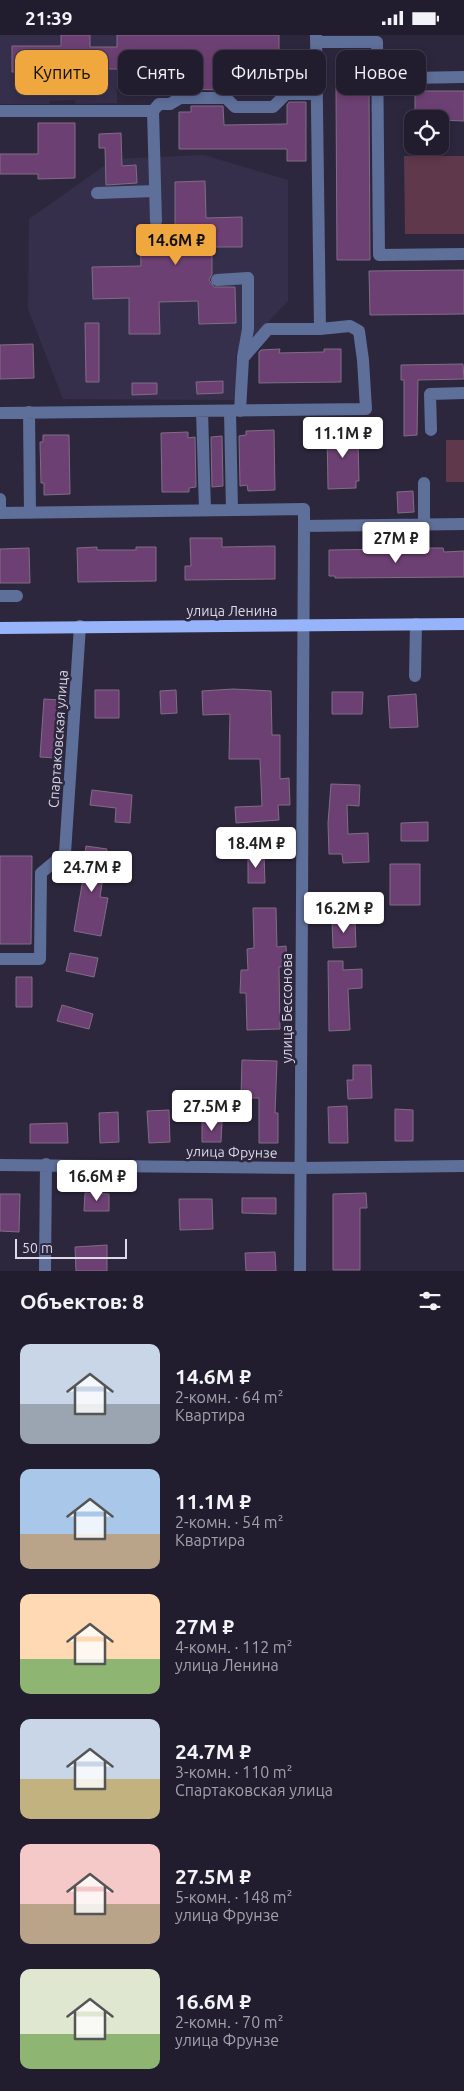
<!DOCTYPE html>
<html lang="ru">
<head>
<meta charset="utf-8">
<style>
  body { margin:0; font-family:Ubuntu,sans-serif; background:#2a2636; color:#f1f3f6; height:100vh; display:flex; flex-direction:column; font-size:19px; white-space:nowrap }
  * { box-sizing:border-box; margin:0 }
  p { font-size:16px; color:#a2a2aa }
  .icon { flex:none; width:28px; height:28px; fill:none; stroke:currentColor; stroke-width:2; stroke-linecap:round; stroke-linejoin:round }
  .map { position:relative; height:1236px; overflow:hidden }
  .side { display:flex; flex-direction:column; background:#221d2e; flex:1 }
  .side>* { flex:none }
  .banner { position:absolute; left:15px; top:15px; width:435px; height:45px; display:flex; gap:10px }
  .controls { position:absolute; left:404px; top:75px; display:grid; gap:10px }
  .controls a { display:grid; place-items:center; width:45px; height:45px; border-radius:10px; background:#221d2e; box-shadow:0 2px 8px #0003,0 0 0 1px #3f3b4a; font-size:25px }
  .scale { position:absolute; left:15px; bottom:12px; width:112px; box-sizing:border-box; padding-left:5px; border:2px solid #dcd9e8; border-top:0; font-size:14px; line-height:18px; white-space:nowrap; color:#dcd9e8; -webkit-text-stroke:4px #2d273e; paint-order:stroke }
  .price { position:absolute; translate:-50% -42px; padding:0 11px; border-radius:5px; background:#fff; color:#222; font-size:16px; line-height:32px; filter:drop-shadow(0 1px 2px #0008) }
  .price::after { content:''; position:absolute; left:50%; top:30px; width:15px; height:11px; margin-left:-8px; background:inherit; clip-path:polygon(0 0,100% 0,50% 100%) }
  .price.on { background:#efa73e; color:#111 }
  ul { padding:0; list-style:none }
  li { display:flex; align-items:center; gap:15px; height:125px; padding:0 20px }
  li span { display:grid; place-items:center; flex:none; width:140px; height:100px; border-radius:10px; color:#555 }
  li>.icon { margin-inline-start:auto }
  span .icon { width:60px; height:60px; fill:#fffc; stroke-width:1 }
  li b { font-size:21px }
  h2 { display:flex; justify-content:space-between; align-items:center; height:60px; padding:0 20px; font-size:21px }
  .tag { padding:0 18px; border-radius:10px; background:#221d2e; box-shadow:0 2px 8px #0003,0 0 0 1px #3f3b4a; font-size:18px; line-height:45px }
  .tag.on { background:#efa73e; color:#111 }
  .status { display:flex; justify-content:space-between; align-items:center; height:35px; padding:0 25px; background:#221d2e; direction:ltr }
  .status svg { height:14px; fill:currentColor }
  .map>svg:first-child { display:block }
  .built { fill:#362f4c }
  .green { fill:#5f384b }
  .building { fill:#6d4073; stroke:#806d83 }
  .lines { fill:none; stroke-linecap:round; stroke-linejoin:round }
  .minor { stroke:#5e6f9a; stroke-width:12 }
  .major { stroke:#97b3fa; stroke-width:12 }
  .labels { text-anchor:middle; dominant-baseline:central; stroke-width:5; stroke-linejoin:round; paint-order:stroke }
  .street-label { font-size:14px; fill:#dcd9e8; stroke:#2d273e }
</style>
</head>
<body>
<div class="status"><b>21:39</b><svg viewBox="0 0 49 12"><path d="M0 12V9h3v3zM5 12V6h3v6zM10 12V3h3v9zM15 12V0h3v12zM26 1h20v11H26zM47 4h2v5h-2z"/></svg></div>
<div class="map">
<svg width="464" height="1236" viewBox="0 0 464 1236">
  <rect width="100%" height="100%" fill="#2d273e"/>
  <path class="built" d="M0,0H117V68L76,69L74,65L50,66L49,69H0Z
    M204,120L288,145V266L236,321V365L63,364L28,274L29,184L114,124Z"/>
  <path class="green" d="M404,121H464V199H405Z
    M446,405H464V447H446Z"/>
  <path class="building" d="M61,0H90V12H117V0H279V55L275,58H232L226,55L178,54V34H95V38L12,37V11H61Z
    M336,53H369L370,225H337Z
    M415,56H464V86L415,84Z
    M289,67H306V126H287V114H179V77H191V71H223L224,90L287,89V70Z
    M38,88H75V143L38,144V139H0V119H38Z
    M121,98L122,131L136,130L137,148L106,150L105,113H99V99Z
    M205,146L206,183L242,182V212H212V239L209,245L214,252H235L236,288L199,289L198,266L159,267L160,299H129V263L93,264L92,232L141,231L140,197H175V147Z
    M464,235V279L370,280L369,236Z
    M85,288H99V347H86Z
    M33,309L34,343L0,344V310Z
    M280,314L279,318L324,317V314H341V347L259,348V317L261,315Z
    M463,329L464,344L418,345L417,400L404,401V345H401V330Z
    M223,346V358L197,359L196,347Z
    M132,348H157V359L132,360Z
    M327,394H355V405H358L359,446H356V453L328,454Z
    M274,395L275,455L248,456L247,450L240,451L239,401L246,400V396Z
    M188,397V403L195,402L196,452L189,453V457H162L161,398Z
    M43,400H69L70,459L44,460V448H41L40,407H43Z
    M222,401L223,451L212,452L211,402Z
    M413,456L414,477L398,478L397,457Z
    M190,503H222V512L275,511V544L185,545V531H191Z
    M97,512V515H136V512H156V546L78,547L77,513Z
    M29,513L30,548H0V514Z
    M417,513H443L444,517L464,516V542L335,543V541H329V515L393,514V517H417Z
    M233,654L271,656L272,700H280V744L289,743L290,770H278L279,785L236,788L235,772L262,771L260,724H229L230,679L203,680L202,656Z
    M95,655H119V683H95Z
    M176,655L177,678L161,679L160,656Z
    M332,657H363L362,679H332Z
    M416,659L418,692L390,693L388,661Z
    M44,664L60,665L56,723L40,722Z
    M331,749L360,750L359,771L347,770L348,799L368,798L369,827L343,828L342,819H329L328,788Z
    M92,755L132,760L130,788L115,787L116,773L90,770Z
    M428,787V806H401V788Z
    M86,811L107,814L100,862L108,863L101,901L74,896L83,844L81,843Z
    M248,820H264L265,848H248Z
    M0,821H32L31,909H0Z
    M390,829H420V870H390Z
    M253,873H276L277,912L286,911L287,931L279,932L280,994L247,995L246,958H240L241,935H248L247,914L254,913Z
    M355,885L356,912L333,913L332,886Z
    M70,918L98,923L94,942L66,936Z
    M328,926H343V935L362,934V953L348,954L350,995L329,996Z
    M16,942H32V972H16Z
    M62,970L93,979L89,994L57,986Z
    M242,1025L277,1026L275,1078H278V1108H259V1063H241Z
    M353,1030H371L372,1063L348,1064L347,1045H353Z
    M347,1071L348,1108H329L328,1072Z
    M395,1074L413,1075V1106H395Z
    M169,1075L170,1107L149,1108L147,1076Z
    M118,1077L119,1107L100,1108L99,1078Z
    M202,1087H222L221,1107H202Z
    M67,1088L68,1108H30V1089Z
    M85,1158L109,1159V1176H84Z
    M366,1158L367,1173H360V1235H333V1159Z
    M0,1159H20L19,1197L0,1196Z
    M242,1163H276V1179L242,1178Z
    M179,1164H212L213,1194L180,1195Z
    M107,1210V1236H76L75,1212Z
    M275,1217L276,1236H246L245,1218Z"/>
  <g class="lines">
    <path class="minor" d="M316,7H377L379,220L464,219
      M409,43L464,42
      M0,76H153L156,186
      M153,76L159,69H170L180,63H226L235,72H273L286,59H317
      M97,158L155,156
      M217,245L248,243V294L243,322
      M202,376L205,475
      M230,376L232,475
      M240,376L243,323L268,294H320
      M29,377L30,478
      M0,378L366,374L363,325L359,296L350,291L320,294L316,0
      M431,395L430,359L464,358
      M424,448V490
      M0,464V478
      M0,478L304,474V491L464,489
      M0,561H17
      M415,641L416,589
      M0,924H40L41,838L65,818L80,591
      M0,1130L301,1133L464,1131
      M45,1236L46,1129
      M300,1236L304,491"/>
    <path class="major" d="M0,593L464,589"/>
  </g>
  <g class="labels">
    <g class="street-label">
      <text x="232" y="576">улица Ленина</text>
      <text transform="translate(58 704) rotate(-86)">Спартаковская улица</text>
      <text transform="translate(287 973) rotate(-90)">улица Бессонова</text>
      <text transform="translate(232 1117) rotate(1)">улица Фрунзе</text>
    </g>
  </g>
</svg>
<div class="controls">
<a><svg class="icon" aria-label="locate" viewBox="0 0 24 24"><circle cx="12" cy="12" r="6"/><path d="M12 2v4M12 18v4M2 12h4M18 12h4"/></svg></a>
</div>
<div class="scale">50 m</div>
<b class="price on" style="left:176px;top:231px">14.6M ₽</b>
<b class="price" style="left:343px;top:424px">11.1M ₽</b>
<b class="price" style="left:396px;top:529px">27M ₽</b>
<b class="price" style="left:256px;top:834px">18.4M ₽</b>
<b class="price" style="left:92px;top:858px">24.7M ₽</b>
<b class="price" style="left:344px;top:899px">16.2M ₽</b>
<b class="price" style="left:212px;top:1097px">27.5M ₽</b>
<b class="price" style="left:97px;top:1167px">16.6M ₽</b>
<div class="banner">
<a class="tag on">Купить</a>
<a class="tag">Снять</a>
<a class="tag">Фильтры</a>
<a class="tag">Новое</a>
</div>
</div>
<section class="side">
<h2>Объектов: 8<svg class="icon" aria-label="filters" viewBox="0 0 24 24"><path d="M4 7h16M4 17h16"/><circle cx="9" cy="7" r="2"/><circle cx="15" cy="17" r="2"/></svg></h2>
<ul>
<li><span style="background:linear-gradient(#c9d6e8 60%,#9aa5b1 0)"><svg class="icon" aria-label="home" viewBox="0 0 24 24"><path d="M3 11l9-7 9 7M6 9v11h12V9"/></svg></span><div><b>14.6M ₽</b><p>2-комн. · 64 m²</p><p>Квартира</p></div></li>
<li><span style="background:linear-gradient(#a9c7e8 65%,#b9a48a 0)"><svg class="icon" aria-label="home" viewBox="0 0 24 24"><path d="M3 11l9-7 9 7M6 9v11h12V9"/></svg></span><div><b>11.1M ₽</b><p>2-комн. · 54 m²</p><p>Квартира</p></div></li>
<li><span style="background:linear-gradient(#ffd9b3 65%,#8fb573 0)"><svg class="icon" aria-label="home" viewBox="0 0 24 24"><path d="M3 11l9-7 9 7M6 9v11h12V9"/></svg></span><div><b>27M ₽</b><p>4-комн. · 112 m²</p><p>улица Ленина</p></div></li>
<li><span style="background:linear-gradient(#c9d6e8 60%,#c2b280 0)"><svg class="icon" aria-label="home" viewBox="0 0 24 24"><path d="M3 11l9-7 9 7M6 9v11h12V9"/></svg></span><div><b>24.7M ₽</b><p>3-комн. · 110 m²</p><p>Спартаковская улица</p></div></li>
<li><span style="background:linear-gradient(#f6c9c9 60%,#b9a48a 0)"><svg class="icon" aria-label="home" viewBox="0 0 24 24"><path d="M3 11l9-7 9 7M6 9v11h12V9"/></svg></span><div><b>27.5M ₽</b><p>5-комн. · 148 m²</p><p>улица Фрунзе</p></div></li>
<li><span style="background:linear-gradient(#dfe7d0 65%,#8fb573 0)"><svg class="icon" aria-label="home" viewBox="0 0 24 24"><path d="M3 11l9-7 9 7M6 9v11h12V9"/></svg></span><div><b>16.6M ₽</b><p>2-комн. · 70 m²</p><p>улица Фрунзе</p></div></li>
</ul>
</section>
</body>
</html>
